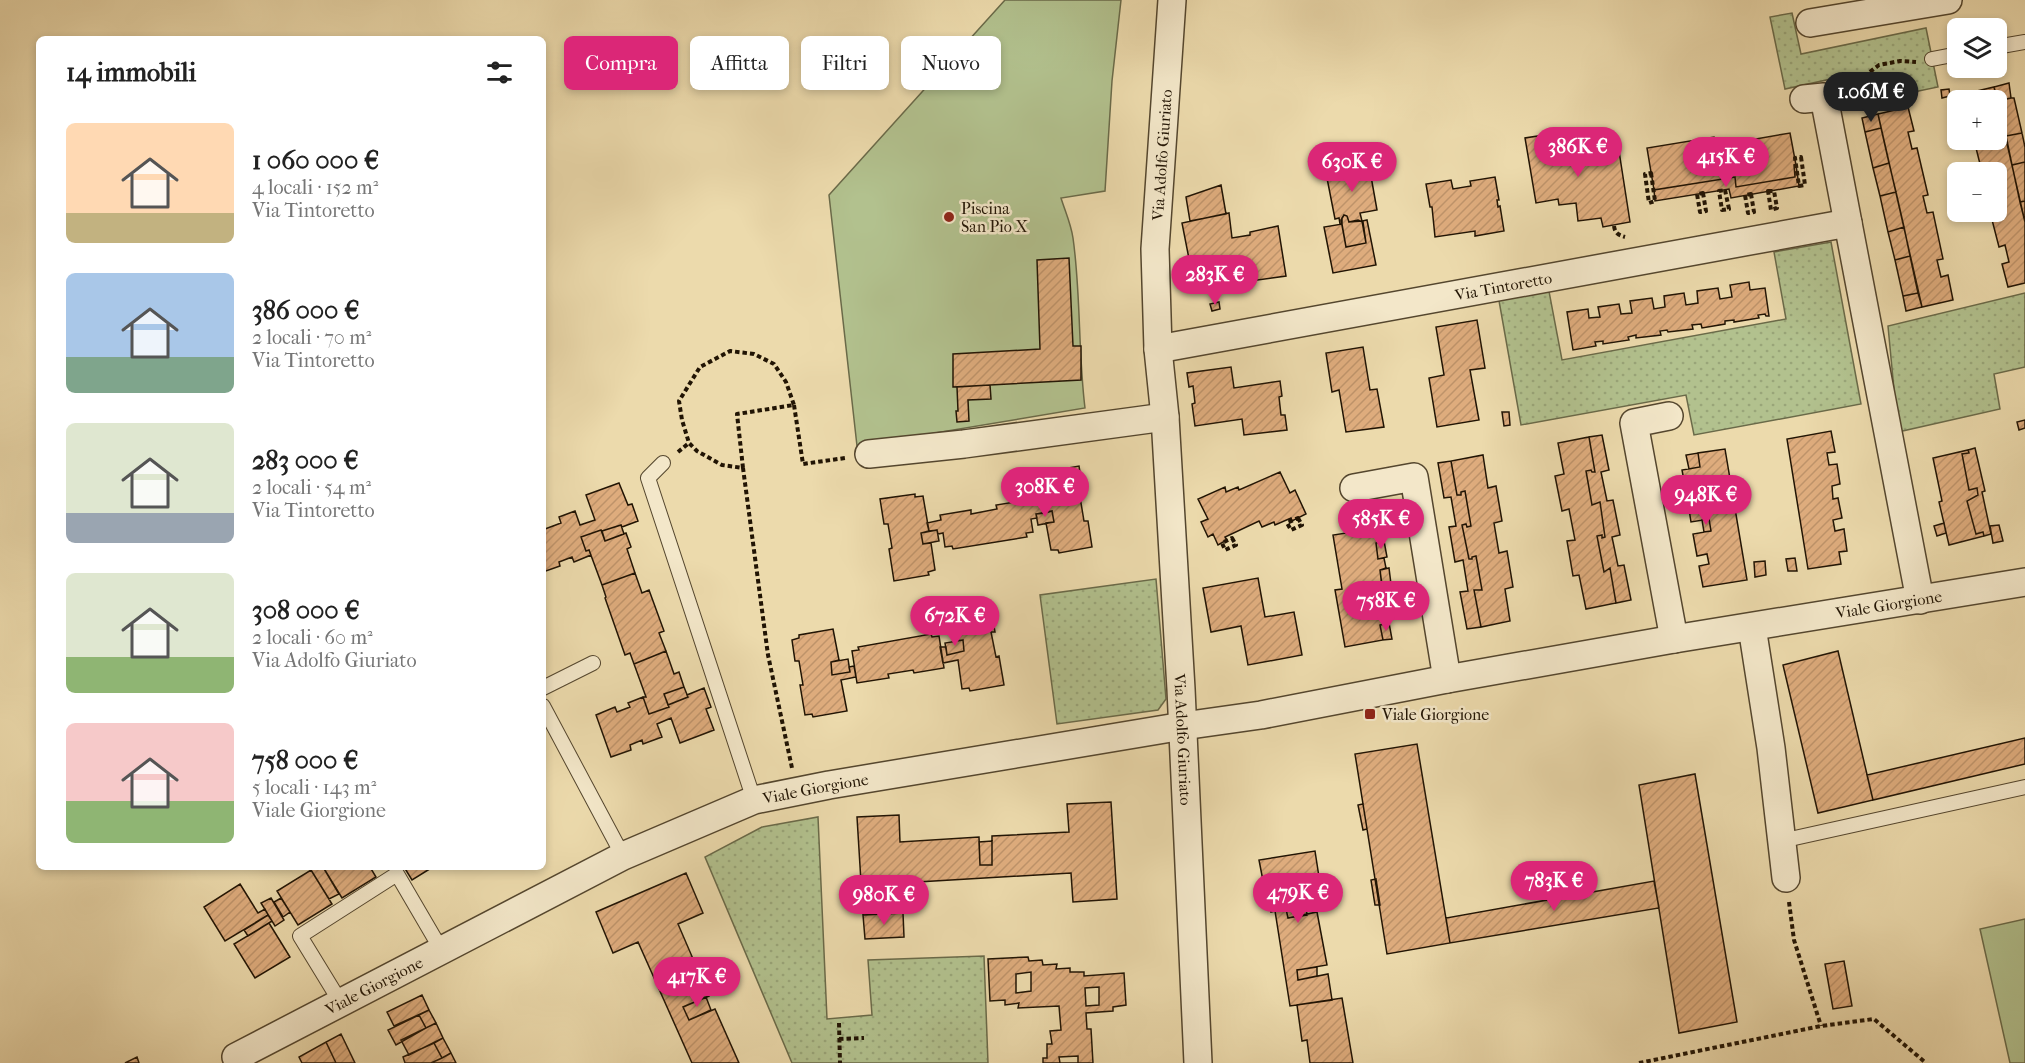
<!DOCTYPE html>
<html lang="it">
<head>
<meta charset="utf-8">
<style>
  body { margin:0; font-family:"IM FELL French Canon",serif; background:#f6f6f6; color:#222; height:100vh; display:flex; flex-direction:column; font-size:22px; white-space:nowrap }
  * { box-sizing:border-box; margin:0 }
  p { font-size:20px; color:#767676 }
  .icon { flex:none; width:33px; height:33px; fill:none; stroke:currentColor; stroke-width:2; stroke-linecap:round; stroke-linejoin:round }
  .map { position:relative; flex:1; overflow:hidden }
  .drawer { position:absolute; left:36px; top:36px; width:510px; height:834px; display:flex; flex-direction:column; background:#fff; border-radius:9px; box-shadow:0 3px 9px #0003 }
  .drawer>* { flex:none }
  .top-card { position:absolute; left:564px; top:36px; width:570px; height:54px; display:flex; gap:12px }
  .fabs { position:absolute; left:1947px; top:18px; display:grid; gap:12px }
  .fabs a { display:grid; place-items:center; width:60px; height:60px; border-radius:9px; background:#fff; box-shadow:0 3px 9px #0003; font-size:30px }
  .price { position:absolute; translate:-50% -51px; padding:0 14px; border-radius:21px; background:#db2777; color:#fff; font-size:20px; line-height:39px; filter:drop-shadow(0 2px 3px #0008) }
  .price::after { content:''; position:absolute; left:50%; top:36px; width:18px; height:14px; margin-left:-9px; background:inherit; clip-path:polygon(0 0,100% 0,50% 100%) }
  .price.active { background:#222; color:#fff }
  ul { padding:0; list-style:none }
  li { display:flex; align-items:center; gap:18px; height:150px; padding:0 30px }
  li span { display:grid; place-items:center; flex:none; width:168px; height:120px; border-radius:9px; color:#555 }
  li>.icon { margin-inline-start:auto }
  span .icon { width:72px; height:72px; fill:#fffc; stroke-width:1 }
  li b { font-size:26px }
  h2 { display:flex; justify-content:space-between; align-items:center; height:72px; padding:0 30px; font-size:26px }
  .pill { padding:0 21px; border-radius:9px; background:#fff; box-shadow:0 3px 9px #0003; font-size:21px; line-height:54px }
  .pill.active { background:#db2777; color:#fff }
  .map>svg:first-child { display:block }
  .park { fill:url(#park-dots); stroke:#6a6a49; stroke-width:1.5 }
  .pitch { fill:#b2c18e; stroke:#6a6a49; stroke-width:1.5 }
  .building { fill:url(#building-hatch); stroke:#211404; stroke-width:1.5; fill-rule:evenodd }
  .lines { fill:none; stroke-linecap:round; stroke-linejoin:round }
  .service-casing { stroke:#54462e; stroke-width:16 }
  .minor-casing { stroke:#54462e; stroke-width:30 }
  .path { stroke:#211404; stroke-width:4; stroke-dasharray:4.5 3; stroke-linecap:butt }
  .service { stroke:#f3e7c9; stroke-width:14 }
  .minor { stroke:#f3e7c9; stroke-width:27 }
  .poi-dot { fill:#8f2418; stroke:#f3e7c9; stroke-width:2 }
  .labels { text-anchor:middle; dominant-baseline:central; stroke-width:5; stroke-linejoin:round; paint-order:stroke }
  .street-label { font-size:16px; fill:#211404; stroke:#f3e7c9 }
  .poi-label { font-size:16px; fill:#211404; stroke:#f3e7c9; text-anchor:start }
</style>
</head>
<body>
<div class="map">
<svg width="2025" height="1063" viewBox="0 0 2025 1063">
  <defs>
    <pattern id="park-dots" width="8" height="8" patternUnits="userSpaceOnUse" patternTransform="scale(1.5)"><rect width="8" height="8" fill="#b2c18e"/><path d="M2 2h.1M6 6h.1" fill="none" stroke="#99a579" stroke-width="1.8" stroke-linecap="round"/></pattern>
    <pattern id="building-hatch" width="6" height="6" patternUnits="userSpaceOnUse" patternTransform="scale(1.5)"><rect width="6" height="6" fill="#deac7d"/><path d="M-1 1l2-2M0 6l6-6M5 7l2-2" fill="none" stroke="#be936a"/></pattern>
  </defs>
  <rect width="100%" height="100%" fill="#ecdaac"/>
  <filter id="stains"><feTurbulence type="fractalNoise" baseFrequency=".00333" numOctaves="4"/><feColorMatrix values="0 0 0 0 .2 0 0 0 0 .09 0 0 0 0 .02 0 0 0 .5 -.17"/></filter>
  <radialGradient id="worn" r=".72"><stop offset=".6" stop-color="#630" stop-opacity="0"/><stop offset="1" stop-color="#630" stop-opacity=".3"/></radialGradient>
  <path class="park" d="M1792,13L1801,54L1926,28L1938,87L1837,108L1831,79L1785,89L1770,17Z
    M1831,242L1861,404L1694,435L1686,395L1521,425L1498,295L1548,286L1562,360L1786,319L1774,252Z
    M2025,293V367L1994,374L2000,409L1898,432L1888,326Z
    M1156,579L1166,699L1158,710L1057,724L1040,595Z
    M818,817L827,1019L872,1015L868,960L984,956L988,1063H792L705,857L762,827Z"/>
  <path class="pitch" d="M1005,0H1121L1112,81L1105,191L1061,198C1065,211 1071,224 1073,238C1081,294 1078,352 1085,408L857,446L829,195Z
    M2025,919V1063H2010L1980,929Z"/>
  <path class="building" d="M2009,83L2011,98L1998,101L1994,87Z
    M1994,87L2025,222V283L2008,287L2002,264L2009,262L2005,245L1999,247L1990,212H1996V172H1982L1974,140H1996V100H1965L1964,94Z
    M1949,89L1950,96L1942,98L1941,90Z
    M1907,93L1909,102L1900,104L1899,95Z
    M2011,98H2014L2022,133L2006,136L1998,101Z
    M1908,107L1914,131L1908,132L1912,149L1917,148L1928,195L1923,196L1927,213L1933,212L1943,259L1937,260L1941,277L1948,275L1953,300L1922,307L1878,114Z
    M1878,114L1881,128L1865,132L1862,118Z
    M1881,128L1889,163L1873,168L1865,132Z
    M1577,130L1581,156L1619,151L1630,222L1603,227L1601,218L1578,221L1576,203L1559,205L1558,199L1536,203L1525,138Z
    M1790,133L1796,165H1794L1795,177L1736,187L1735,177L1654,190L1647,148L1714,137L1716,146Z
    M2022,133L2025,147V162L2012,165L2006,136Z
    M2025,162V201L2020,202L2012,165Z
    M1889,163L1896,192L1880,196L1873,168Z
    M1369,165L1377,210L1360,213L1362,221L1349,222L1347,216L1344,215L1342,218V224H1340L1339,218L1335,219L1326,173Z
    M1794,165H1796L1799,186L1731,198L1729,189L1655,201L1654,190L1735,177L1736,187L1795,177Z
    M1495,177L1499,200H1497L1498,207L1500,206L1504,231L1475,236V231L1435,237L1432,207H1430L1426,184L1451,180L1453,189L1471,186L1470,181Z
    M1221,185L1226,214L1190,221L1186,197Z
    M1896,192L1904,227L1888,232L1880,196Z
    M2025,201V222L2020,202Z
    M1229,213L1232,238L1250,235V232L1278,226L1286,276L1250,281L1251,283L1240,285L1236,261L1191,269L1182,223Z
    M1344,215L1347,216L1349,222L1358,220L1363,222L1366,243L1346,247L1341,220Z
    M1367,220L1376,265L1333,273L1324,227L1342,224L1346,247L1366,243L1362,221Z
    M1904,227L1910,256L1895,260L1888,232Z
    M1910,256L1918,293L1903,296L1895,260Z
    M1069,258L1073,346H1081V380L953,387V354L1040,349L1037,260Z
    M1749,282L1750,290L1765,288L1769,316H1766L1765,314L1758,315L1759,318L1734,322V320L1725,321V324L1702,328L1701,324L1692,325L1693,329L1668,332L1667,330L1660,331L1661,335L1636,338V335L1628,337L1629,340L1603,344V341L1595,342L1596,346L1573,350L1567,312L1588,309L1589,318L1600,317L1598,307L1619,304L1621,314L1632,313L1630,301L1652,298L1654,309L1665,307L1664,296L1684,293L1686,305L1698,303L1697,291L1718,288L1720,299L1732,297L1730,285Z
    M1918,293L1922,307L1906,311L1903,296Z
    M1219,302L1220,309L1212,311L1210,304Z
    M1477,320L1485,368L1470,370L1479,420L1437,427L1429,378L1444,375L1436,327Z
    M1363,347L1370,390L1377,389L1384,427L1346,432L1339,390L1332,392L1326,353Z
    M1231,367L1234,388L1280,381L1282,396L1279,397L1281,415H1285L1287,430L1244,435L1242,419L1195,426L1192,404L1195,403L1193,386L1189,387L1187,373Z
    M990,385L991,399L968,400L969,421L957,422L956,411H958L957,387Z
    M1502,412H1509L1510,425L1504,426Z
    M2025,420V428L2019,430L2017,422Z
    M1831,431L1835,452L1827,453L1829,465L1837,464L1840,484L1832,486L1833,499L1838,498L1842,518L1833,520L1835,531L1844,529L1847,551L1839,552L1841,564L1808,569L1787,439Z
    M1602,435L1609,470L1601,472L1607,501L1613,500L1620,535L1612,537L1618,566L1624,565L1631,600L1616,603L1610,568L1604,572L1597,536L1602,535V538L1605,537L1600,502L1592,505L1586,471L1591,470L1592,472H1595L1589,437Z
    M1589,437L1595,472H1592L1591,470L1586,471L1592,505L1600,502L1605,537L1602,538V535L1597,536L1604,572L1610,568L1616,603L1586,609L1579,575L1573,576L1567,541L1575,540L1569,509L1562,511L1555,476L1564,474L1558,443Z
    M1975,448L1985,491L1982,492L1991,534L1984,536L1983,532L1976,534L1967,501L1978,495L1977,488L1969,490L1962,454L1969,453L1968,450Z
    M1725,449L1747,580L1703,587L1699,566L1709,564L1707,554L1697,556L1693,534L1711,531L1709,519L1691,522L1688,503L1707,500L1705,487L1686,491L1682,470L1700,467L1698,453Z
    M1968,450L1969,453L1962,454L1969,490L1977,488L1978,495L1967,501L1976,534L1983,532L1984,536L1949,545L1939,502L1942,501L1933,458Z
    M1698,453L1700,467L1689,469L1686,455Z
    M1483,455L1488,488L1496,486L1502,521L1494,523L1499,553L1507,551L1513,587L1505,589L1510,621L1481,627L1474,590H1482L1476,556L1472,557V559H1469L1462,525L1466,524L1467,527L1471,526L1465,491L1461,492V495H1457L1451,461Z
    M1451,461L1457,495H1461V492L1465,491L1471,526L1467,527L1466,524L1462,525L1469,559H1472V557L1476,556L1482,590H1474L1481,627L1467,629L1460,592L1468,591L1463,560L1455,562L1449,527L1456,526L1451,497L1444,498L1438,463Z
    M1079,466L1084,496L1080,497L1084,521H1088L1092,547L1059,553L1058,550H1051L1046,523L1054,522L1052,511L1045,513L1038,477L1046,475L1045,472Z
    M1280,472L1290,493L1295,490L1306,514L1292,521L1291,518L1275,525L1274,522L1262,527L1259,521L1225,537L1227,540L1218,545L1213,534L1208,537L1201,522L1208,519L1198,499L1225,487L1226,492L1238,487L1239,490Z
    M619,483L628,505L632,504L638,521L622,527L621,525L602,531L601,530L581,537L586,551L589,550L591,555L574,562L572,557L559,562L560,566L543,572V524L545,529L561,523L559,517L575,511L580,525L595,520L586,495Z
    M1705,487L1707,500L1699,501L1698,489Z
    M915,494V497L923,496L929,531L921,533L923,544L931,543L935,570L928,572L929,575L894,581L889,549L892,548L888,524H884L880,499Z
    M1028,500V505L1043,502L1045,513L1036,514L1037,518L1031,519L1033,532L1026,533L1027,537L953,549L952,546L945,547L943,533L938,534L937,530L929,531L927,523L941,520L940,515L971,510V514L997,509L996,505Z
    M1052,511L1054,522L1038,525L1036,514Z
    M1709,519L1711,531L1704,532L1702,520Z
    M1944,523L1946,533L1937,536L1934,526Z
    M621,525L624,534L605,541L602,531Z
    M1999,525L2003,541L1993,543L1990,526Z
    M1378,528L1380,542L1376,543L1378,559L1384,558L1386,568L1380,570L1383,596L1377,597L1379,613L1385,612L1387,623L1380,625L1383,640L1345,647L1335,590L1342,589L1333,535Z
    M601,530L605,541L626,533L631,547L627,549L635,573L602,585L589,550L586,551L581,537Z
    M937,530L939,541L923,544L921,533Z
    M1384,541L1387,557L1378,559L1376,543Z
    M1795,558L1797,571H1788L1786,559Z
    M1765,561L1766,575L1755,577L1754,562Z
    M1389,568L1391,584L1382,585L1380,570Z
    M635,573L642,593L649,590L664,631L659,633L666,651L634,664L630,653L625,655L605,598L606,597L602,585Z
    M1258,578L1265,617L1294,612L1302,655L1248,665L1241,626L1211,632L1203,588Z
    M1386,596L1389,612L1379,613L1377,597Z
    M990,603L995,632H991L996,657L999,656L1004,685L970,691L969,688L962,689L958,660L943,663L940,647H946L947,655L964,651L963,640L954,641L950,614L957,613L956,609Z
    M1389,623L1392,639L1383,640L1380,625Z
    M833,629L839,660L831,662L832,675L850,672L849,667L854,666L856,677L841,680L847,711L813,717L812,714L805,715L800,685H803L799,661H795L792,640L799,638V635Z
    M931,634L932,637L939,636L944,668L914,673L913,670L888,674L889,678L857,683L852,651L859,650L858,647Z
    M963,640L964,651L947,655L945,643Z
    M666,651L674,674L679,672L684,687L664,694L669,707L649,714L643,697H646L634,664Z
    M1838,651L1873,800L1818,813L1783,665Z
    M848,659L850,672L832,675L831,662Z
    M684,687L688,697L668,705L664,694Z
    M704,688L711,707L706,709L714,730L680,743L671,718L657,724L662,737L643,744L642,740L630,745L631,750L611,757L596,715L615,707L617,712L630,707L628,703L643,697L649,714L669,707L668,705L688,697L687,695Z
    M2025,738V764L1873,800L1867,775Z
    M1417,744L1450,943L1387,954L1355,754Z
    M1695,774L1737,1022L1679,1033L1639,785Z
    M1111,802L1117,899L1073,902L1071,873L901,883L903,913L863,915L857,817L899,815L900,842L979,837L980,865H992V836L1069,832L1067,804Z
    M1363,804L1367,829L1363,830L1358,805Z
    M992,841V865H980L979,842Z
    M1315,851L1319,877L1316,878L1319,902L1286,909L1288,918L1317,912L1327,965L1297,970L1298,980L1328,974L1332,1000L1290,1006L1275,911L1271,912L1268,885L1264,886L1259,860Z
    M315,867H323L339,894L329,899L311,870Z
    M323,867H370L376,877L342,898Z
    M404,867H433L412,880Z
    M311,870L332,904L298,925L277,891Z
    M686,873L703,913L678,924L709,996L683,1007L689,1020L715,1009L739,1063H692L638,942L613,953L596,912Z
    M1376,879L1380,905H1375L1371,880Z
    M1654,881L1659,908L1450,943L1446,918Z
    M240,884L258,913L265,909L268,915L225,941L204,907Z
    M271,898L284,920L275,926L261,903Z
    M281,898L290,912L283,917L274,902Z
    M1306,905L1307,915L1288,918L1286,909Z
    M903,913L904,937L865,939L863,915Z
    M268,915L272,921L248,936L244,930Z
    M269,923L290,957L255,978L234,944Z
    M1028,957L1029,961L1042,960L1043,965L1057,964L1056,969L1070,968V972H1084V976L1124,973L1126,1005L1113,1007V1011L1086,1013L1087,1029H1091L1093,1063H1043V1058H1047V1044H1052L1050,1031L1061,1030L1059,1006L1018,1008L1019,1003L1005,1005V1000L990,1001L988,959ZM1031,972V991L1016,993V974Z
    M1844,961L1852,1006L1833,1009L1825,964Z
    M1317,967V976L1298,980L1297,970Z
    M1099,987V1005L1086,1006L1085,988Z
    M422,995L429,1010L394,1026L387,1012Z
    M706,997L711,1010L689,1020L683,1007Z
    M1342,998L1353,1063H1310L1307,1040L1302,1041L1297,1005Z
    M429,1010L436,1023L426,1028L419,1015Z
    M419,1015L426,1028L396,1045L388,1030Z
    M436,1023L443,1038L409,1055L401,1040Z
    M341,1034L355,1063H336L326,1042Z
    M443,1038L451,1053L442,1058L434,1043Z
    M326,1042L336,1063H302L299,1057Z
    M434,1043L442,1058L431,1063H405L403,1057Z
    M451,1053L456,1063H431L442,1058Z
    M1078,1056V1063H1060L1059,1057Z
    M137,1057L139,1063H125Z"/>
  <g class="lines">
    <defs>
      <path id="service" d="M1996,47L2025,42
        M1932,59L1958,54
        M663,463L648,478L754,800
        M543,688L593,663
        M543,706L623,856
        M1781,841L2025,787
        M341,1003L300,936L397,874L442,951"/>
      <g id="minor">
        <path id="s1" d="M1172,0L1155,249L1158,349L1165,417L1181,689L1198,1063"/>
        <path d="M1810,23L1948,0"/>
        <path d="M1804,99L1824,97L1848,223"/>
        <path id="s2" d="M1158,349L1848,223L1920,600"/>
        <path d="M1669,416L1634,423L1674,639"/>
        <path d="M869,454L964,444L1165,417"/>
        <path d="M1354,488L1414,477L1447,679"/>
        <path d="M1752,627L1771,748L1786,878"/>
        <path id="s3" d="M239,1063L236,1057L623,856L754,800L829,785L1183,726L1261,715L1447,679L1674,639L2025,582"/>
      </g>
    </defs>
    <use href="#service" class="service-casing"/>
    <use href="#minor" class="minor-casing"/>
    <path class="path" d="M1846,90L1879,65L1900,61L1916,62
      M1801,157L1805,185L1799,186L1795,158Z
      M1651,173L1655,201L1649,203L1645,174Z
      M1725,190L1729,209L1722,210L1719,191Z
      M1768,191H1774L1777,208L1771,210Z
      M1703,193L1706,211L1700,212L1697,194Z
      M1751,194L1754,212L1748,213L1745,195Z
      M1614,226C1615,233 1618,235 1625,237
      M794,405L803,464L845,458
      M678,452L689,443
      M743,468L737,414L794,405L786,382L774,364L754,354L730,351L700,367L679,401L682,420L689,443L697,451L722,465L743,468L768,655L792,768
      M1298,518L1302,525L1291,530L1287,523Z
      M1232,538L1236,545L1225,550L1222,543Z
      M1789,902L1794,940L1821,1026
      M839,1023L840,1063
      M839,1039L864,1038
      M1639,1063L1821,1026L1874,1019L1926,1063"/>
    <use href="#service" class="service"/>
    <use href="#minor" class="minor"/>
  </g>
  <g class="poi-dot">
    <circle cx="949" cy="217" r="6"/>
    <rect x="1364" y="708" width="12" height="12" rx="3"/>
  </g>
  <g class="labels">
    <g class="street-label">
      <text transform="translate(1162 155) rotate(-86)">Via Adolfo Giuriato</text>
      <text stroke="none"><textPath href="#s2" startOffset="351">Via Tintoretto</textPath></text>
      <text stroke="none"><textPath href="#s3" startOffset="1737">Viale Giorgione</textPath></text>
      <text stroke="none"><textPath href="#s1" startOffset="741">Via Adolfo Giuriato</textPath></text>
      <text stroke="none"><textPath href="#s3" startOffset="648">Viale Giorgione</textPath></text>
      <text stroke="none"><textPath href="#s3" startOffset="162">Viale Giorgione</textPath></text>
    </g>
    <g class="poi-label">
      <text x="961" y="208">Piscina<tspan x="961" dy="18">San Pio X</tspan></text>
      <text x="1382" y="714">Viale Giorgione</text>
    </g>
  </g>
  <rect width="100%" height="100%" filter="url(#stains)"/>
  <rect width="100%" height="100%" fill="url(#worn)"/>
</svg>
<div class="fabs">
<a><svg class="icon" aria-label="layers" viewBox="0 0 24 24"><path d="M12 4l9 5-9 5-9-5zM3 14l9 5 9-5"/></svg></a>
<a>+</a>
<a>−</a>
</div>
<b class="price active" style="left:1871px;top:123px">1.06M €</b>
<b class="price" style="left:1578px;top:178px">386K €</b>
<b class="price" style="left:1726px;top:188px">415K €</b>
<b class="price" style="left:1352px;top:193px">630K €</b>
<b class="price" style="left:1215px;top:306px">283K €</b>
<b class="price" style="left:1045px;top:518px">308K €</b>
<b class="price" style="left:1706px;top:526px">948K €</b>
<b class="price" style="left:1381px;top:550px">585K €</b>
<b class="price" style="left:1386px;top:632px">758K €</b>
<b class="price" style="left:955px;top:647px">672K €</b>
<b class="price" style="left:1554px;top:912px">783K €</b>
<b class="price" style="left:1298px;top:924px">479K €</b>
<b class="price" style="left:884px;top:926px">980K €</b>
<b class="price" style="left:697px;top:1008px">417K €</b>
<div class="top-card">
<a class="pill active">Compra</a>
<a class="pill">Affitta</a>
<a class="pill">Filtri</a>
<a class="pill">Nuovo</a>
</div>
<section class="drawer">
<h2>14 immobili<svg class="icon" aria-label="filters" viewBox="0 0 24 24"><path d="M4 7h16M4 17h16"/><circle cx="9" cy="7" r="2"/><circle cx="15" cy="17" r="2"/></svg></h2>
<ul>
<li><span style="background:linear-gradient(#ffd9b3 75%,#c2b280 0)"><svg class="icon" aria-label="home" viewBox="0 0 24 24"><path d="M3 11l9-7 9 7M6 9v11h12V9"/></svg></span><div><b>1 060 000 €</b><p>4 locali · 152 m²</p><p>Via Tintoretto</p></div></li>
<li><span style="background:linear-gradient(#a9c7e8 70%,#7fa58c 0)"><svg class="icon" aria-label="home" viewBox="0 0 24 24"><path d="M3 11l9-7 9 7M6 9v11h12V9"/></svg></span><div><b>386 000 €</b><p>2 locali · 70 m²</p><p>Via Tintoretto</p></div></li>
<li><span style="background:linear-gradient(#dfe7d0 75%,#9aa5b1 0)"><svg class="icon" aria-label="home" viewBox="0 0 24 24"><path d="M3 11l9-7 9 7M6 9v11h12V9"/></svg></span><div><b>283 000 €</b><p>2 locali · 54 m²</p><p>Via Tintoretto</p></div></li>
<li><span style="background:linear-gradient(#dfe7d0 70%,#8fb573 0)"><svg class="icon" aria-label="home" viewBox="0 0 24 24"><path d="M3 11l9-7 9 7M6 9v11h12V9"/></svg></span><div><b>308 000 €</b><p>2 locali · 60 m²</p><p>Via Adolfo Giuriato</p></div></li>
<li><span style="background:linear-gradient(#f6c9c9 65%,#8fb573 0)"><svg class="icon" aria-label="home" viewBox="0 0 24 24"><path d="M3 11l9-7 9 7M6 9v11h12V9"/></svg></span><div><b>758 000 €</b><p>5 locali · 143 m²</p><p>Viale Giorgione</p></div></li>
</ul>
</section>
</div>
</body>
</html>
